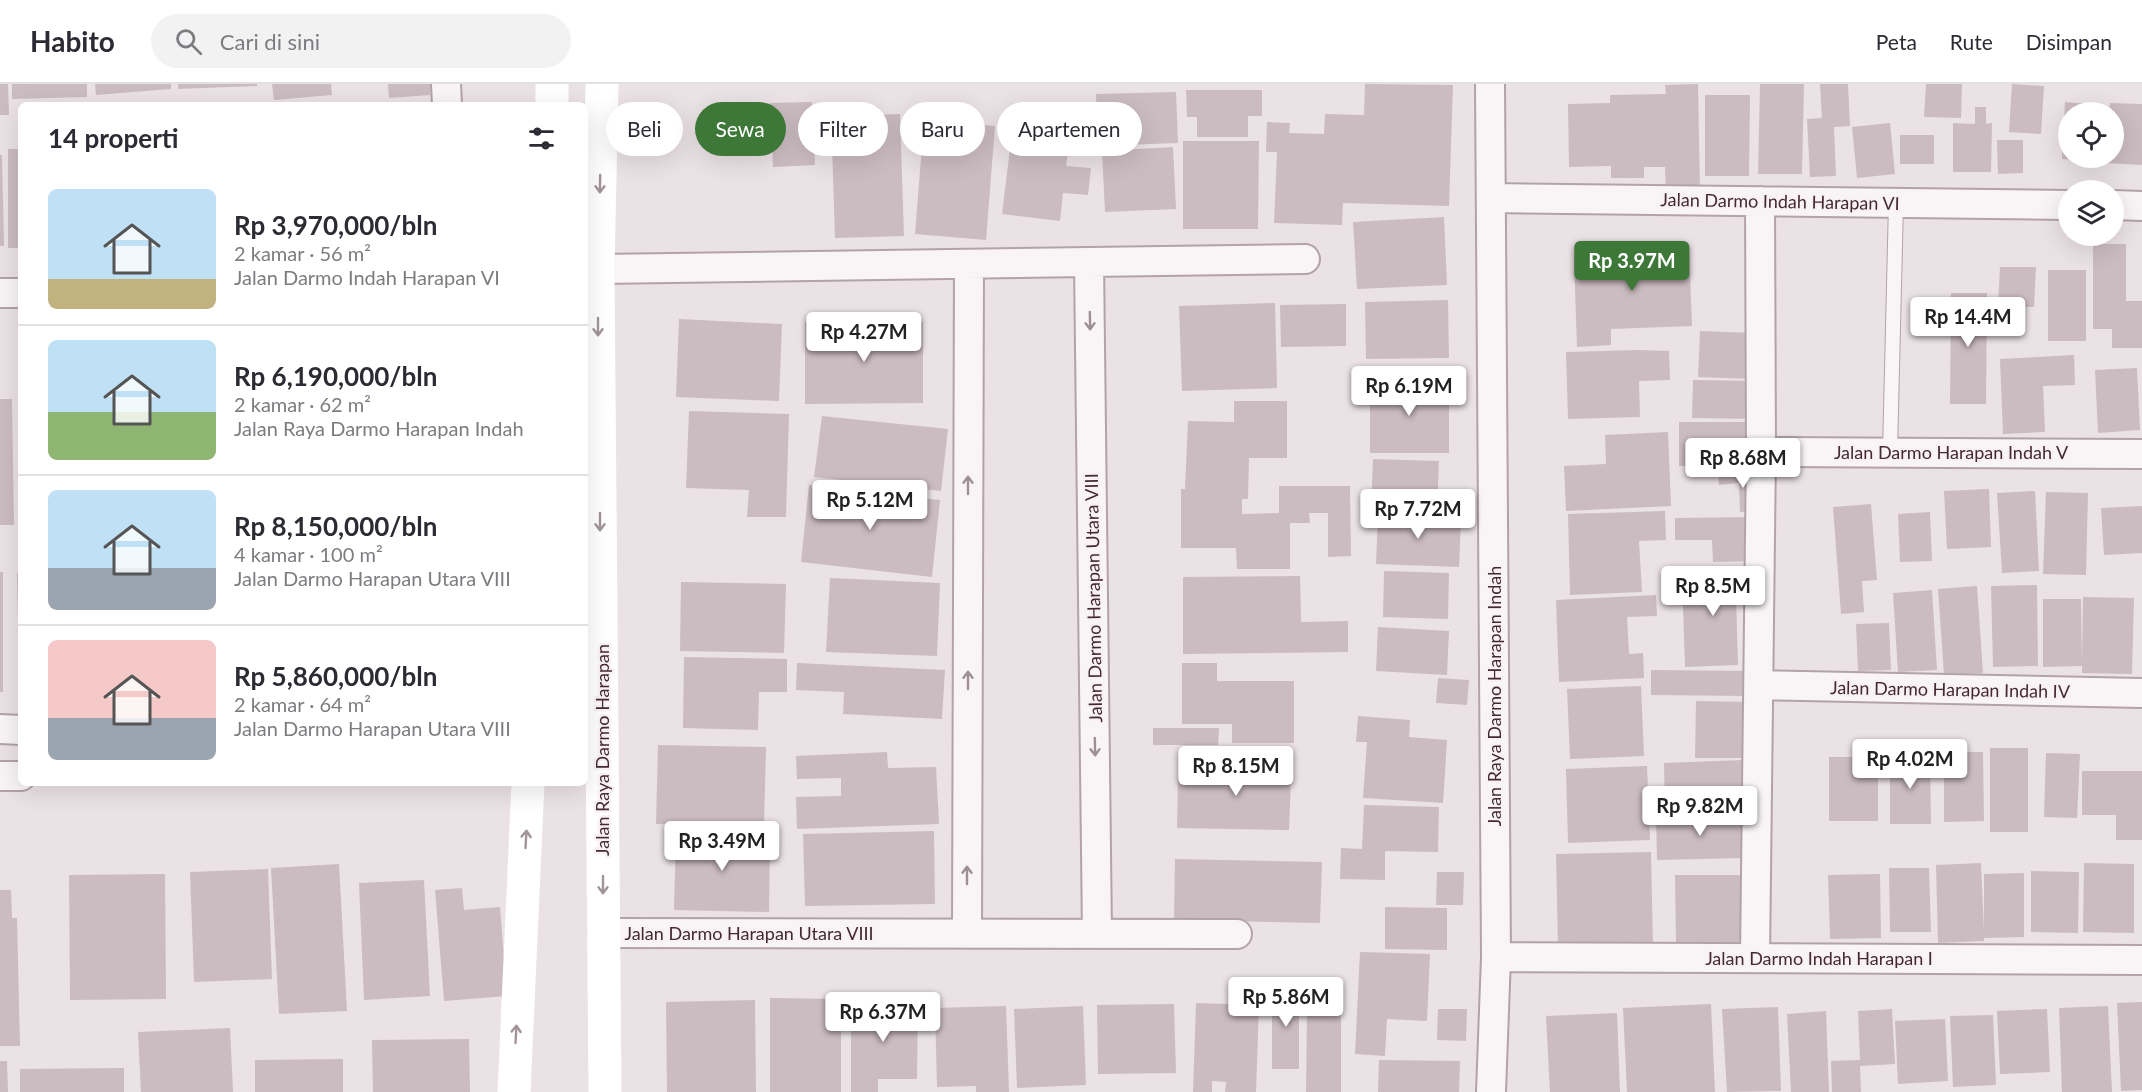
<!DOCTYPE html>
<html lang="id">
<head>
<meta charset="utf-8">
<style>
  body { margin:0; font-family:Lato,sans-serif; background:#f2f2f3; color:#2b2b33; height:100vh; display:flex; flex-direction:column; font-size:22px; white-space:nowrap }
  * { box-sizing:border-box; margin:0 }
  p { font-size:20px; color:#7c7c81 }
  .icon { flex:none; width:33px; height:33px; fill:none; stroke:currentColor; stroke-width:2; stroke-linecap:round; stroke-linejoin:round }
  .map { position:relative; flex:1; overflow:hidden }
  .drawer { position:absolute; left:18px; top:18px; width:570px; height:684px; display:flex; flex-direction:column; background:#fff; border-radius:9px; box-shadow:0 6px 24px #0002 }
  .drawer>* { flex:none }
  .top-card { position:absolute; left:606px; top:18px; width:570px; height:54px; display:flex; gap:12px }
  .buttons { position:absolute; left:2058px; top:18px; display:grid; gap:12px }
  .buttons a { display:grid; place-items:center; width:66px; height:66px; border-radius:50%; background:#fff; box-shadow:0 6px 24px #0002; font-size:30px }
  .price { position:absolute; translate:-50% -51px; padding:0 14px; border-radius:6px; background:#fff; color:#222; font-size:20px; line-height:39px; filter:drop-shadow(0 2px 3px #0008) }
  .price::after { content:''; position:absolute; left:50%; top:36px; width:18px; height:14px; margin-left:-9px; background:inherit; clip-path:polygon(0 0,100% 0,50% 100%) }
  .price.on { background:#3e7839; color:#fff }
  ul { padding:0; list-style:none }
  li { display:flex; align-items:center; gap:18px; height:150px; padding:0 30px }
  li+li { border-top:2px solid #e1e1e2 }
  li span { display:grid; place-items:center; flex:none; width:168px; height:120px; border-radius:9px; color:#555 }
  li>.icon { margin-inline-start:auto }
  span .icon { width:72px; height:72px; fill:#fffc; stroke-width:1 }
  li b { font-size:26px }
  h2 { display:flex; justify-content:space-between; align-items:center; height:72px; padding:0 30px; font-size:26px }
  .chip { padding:0 21px; border-radius:27px; background:#fff; box-shadow:0 6px 24px #0002; font-size:21px; line-height:54px }
  .chip.on { background:#3e7839; color:#fff }
  header { display:flex; align-items:center; gap:36px; box-sizing:border-box; height:84px; padding:0 30px; background:#fff; border-bottom:2px solid #e1e1e2 }
  header strong { font-size:28px }
  nav { display:flex; gap:33px; margin-inline-start:auto; font-size:21px }
  .search { width:420px; height:54px; background:#f2f2f3; display:flex; align-items:center; gap:15px; box-sizing:border-box; padding:0 21px; border-radius:33px; color:#7c7c81; font-size:22px }
  .map>svg:first-child { display:block }
  .building { fill:#cbbcc1 }
  .lines { fill:none; stroke-linecap:round; stroke-linejoin:round }
  .lane-casing { stroke:#b2a3a8; stroke-width:16 }
  .street-casing { stroke:#b2a3a8; stroke-width:32 }
  .lane { stroke:#f9f5f6; stroke-width:14 }
  .street { stroke:#f9f5f6; stroke-width:28 }
  .secondary { stroke:#fff; stroke-width:33 }
  .oneway { stroke:#a29498 }
  .oneway2 { stroke:#9e8f94 }
  .labels { text-anchor:middle; dominant-baseline:central; stroke-width:5; stroke-linejoin:round; paint-order:stroke }
  .street-label { font-size:18px; fill:#442932; stroke:#f8f2f4 }
</style>
</head>
<body>
<header>
<strong>Habito</strong>
<div class="search"><svg class="icon" aria-label="search" viewBox="0 0 24 24"><circle cx="10" cy="10" r="6"/><path d="M15 15l6 6"/></svg>Cari di sini</div>
<nav><a>Peta</a><a>Rute</a><a>Disimpan</a></nav>
</header>
<div class="map">
<svg width="2142" height="1008" viewBox="0 0 2142 1008">
  <rect width="100%" height="100%" fill="#ebe2e5"/>
  <path class="building" d="M0,0H8L9,31H0Z
    M12,0H87V13L12,15Z
    M95,0H171V5L96,11Z
    M178,0H257V2L178,5Z
    M272,0H331L332,11L274,16Z
    M388,0H430V11L389,14Z
    M1365,0L1453,1L1449,122L1343,119L1342,141L1274,139L1277,68H1266L1267,38L1290,39L1289,49L1324,50L1325,30L1364,31Z
    M1698,0L1700,108L1666,109L1665,83H1644V94H1611V82L1569,83L1568,20L1610,19V11L1666,10L1665,1Z
    M1760,0H1804L1802,90H1758Z
    M1820,0H1848L1850,42L1834,43L1836,92L1810,93L1807,35L1822,34Z
    M1926,0H1962L1961,34L1924,33Z
    M2012,0L2044,2L2041,50L2009,48Z
    M1186,6H1262V32H1248V53H1197V33H1187Z
    M1176,8L1178,59L1098,62L1096,10Z
    M1705,11H1750L1749,92H1705Z
    M812,18L815,81L773,83L770,19Z
    M2065,18L2103,21L2102,28H2068V74H2100V78L2062,75Z
    M2110,19L2142,20V81L2106,79V74H2114V28H2109Z
    M1975,23H1986V40L1992,39L1991,88H1953V39L1975,40Z
    M900,30L904,152L835,154L831,32Z
    M1014,32L1072,39L1066,82L1091,84L1088,111L1063,109L1060,137L1002,130Z
    M924,36L995,42L986,156L915,150Z
    M1890,39L1895,90L1857,94L1852,43Z
    M1900,51H1934V80H1900Z
    M1997,56H2023V89L1998,90Z
    M1183,57H1259L1258,145H1183Z
    M1173,63L1176,125L1105,128L1102,67Z
    M8,65H21V164H8Z
    M0,71H2L4,162H0Z
    M1444,133L1447,201L1357,205L1353,138Z
    M2093,160H2126V217H2142V264H2112V245H2093Z
    M1689,162L1692,242L1611,245V261L1577,263L1574,176L1604,175L1603,166Z
    M2000,183H2036L2034,223L1998,222Z
    M2048,186H2086V257H2048Z
    M1951,209H1987L1986,320H1950Z
    M1448,216L1449,274L1366,275L1365,218Z
    M1275,219L1277,304L1182,307L1179,222Z
    M1346,220V262L1281,263L1280,221Z
    M679,235L782,240L779,317L676,313Z
    M805,238H923V319L805,320Z
    M1700,247L1753,249L1752,295L1698,293Z
    M1638,266L1669,267L1670,296L1639,297L1640,333L1568,335L1566,268Z
    M2074,271L2075,301L2043,302L2045,348L2003,350L2000,275Z
    M2137,284L2140,346L2098,349L2095,286Z
    M1370,296L1449,297V369H1370Z
    M1693,296L1759,297V335L1692,334Z
    M0,315H12L14,441H0Z
    M1234,317H1287V374H1249L1248,415H1242V430L1279,429V402H1350L1351,472L1328,473V429H1309L1310,439H1290V485H1237L1236,464H1181V405H1185L1188,337L1234,338Z
    M689,327L789,330L786,433H747L749,406L686,404Z
    M822,332L948,345L941,407L814,393Z
    M1679,338H1752V382H1679Z
    M1668,348L1671,422L1566,427L1564,382L1606,380L1605,351Z
    M1373,375L1439,377L1437,427L1371,424Z
    M1754,388L1757,427L1740,428L1739,399L1719,401L1718,390Z
    M809,401L940,416L932,493L801,478Z
    M1989,405L1991,463L1947,465L1944,407Z
    M2035,407L2039,487L2002,489L1997,409Z
    M2046,408L2088,409L2086,491L2043,490Z
    M1871,420L1877,496L1862,497L1864,528L1841,530L1833,423Z
    M2142,422V469L2104,471L2101,424Z
    M1665,427L1666,456L1639,457L1642,508L1570,511L1568,430Z
    M1930,428L1932,477L1900,478L1898,430Z
    M1378,430L1461,433L1459,483L1376,480Z
    M1754,433L1755,477L1713,478L1712,456H1675V434Z
    M1384,487L1449,489L1448,535L1383,533Z
    M0,488H3V608H0Z
    M21,488V589H19L17,489Z
    M1754,489L1756,513H1736L1738,581L1685,583L1682,492Z
    M1300,492L1301,538L1348,537V568L1183,570V493Z
    M830,494L940,499L937,572L826,568Z
    M681,498L786,500L784,569L680,567Z
    M2037,501L2038,582L1993,583L1991,502Z
    M1977,502L1983,589L1944,591L1938,505Z
    M1932,506L1937,586L1898,588L1893,509Z
    M1656,511L1657,532L1627,533L1629,570L1643,569L1644,594L1559,598L1556,516Z
    M2083,513L2134,514L2132,590L2082,589V582L2043,583V515H2081L2082,580Z
    M1889,539L1891,586L1858,587L1856,540Z
    M1378,543L1449,547L1447,591L1376,587Z
    M684,573L787,575V608H759L758,646L683,644Z
    M797,579L945,586L942,635L843,630L844,608L796,606Z
    M1182,579H1217V597H1294V659H1232V640H1182Z
    M1651,586L1748,587V612L1651,611Z
    M1438,594L1469,596L1467,621L1436,619Z
    M1641,602L1644,672L1570,675L1567,605Z
    M1696,617L1751,618L1750,674H1695Z
    M1358,632L1410,636L1409,653L1447,656L1443,719L1363,714L1367,658H1356Z
    M1153,644H1219L1218,661H1153Z
    M658,661L766,663L764,742L656,740Z
    M1990,664H2028V748H1990Z
    M887,668L888,684L936,683L939,740L797,745L796,713L841,712V694L797,695L796,672Z
    M1224,668L1271,669L1270,694H1291L1289,746L1177,744L1178,692L1223,693Z
    M1944,668H1983L1984,737L1944,738Z
    M2046,669L2080,670L2077,734L2044,733Z
    M1890,671H1930L1931,740H1890Z
    M1829,673H1878V737H1829Z
    M1743,676L1745,722L1665,725L1664,679Z
    M1647,682L1650,756L1568,759L1566,685Z
    M2082,687H2142V756H2116V731H2082Z
    M1364,721L1439,723L1438,768L1385,767V796L1340,795L1341,764L1362,765Z
    M1742,729L1743,774L1657,776L1656,731Z
    M676,747L770,749L769,828L674,826Z
    M934,747L935,820L805,822L803,750Z
    M1651,768L1653,861L1558,863L1556,770Z
    M1175,775L1322,778L1320,839L1174,836Z
    M1981,779L1984,848V790L2024,789V853L1984,854V857L1938,859L1936,781Z
    M2084,779L2134,780V849L2083,848Z
    M339,780L347,927L279,930L271,784Z
    M1889,784H1929L1931,848H1890Z
    M268,785L272,895L194,898L190,788Z
    M2031,787L2079,788L2078,849L2031,848Z
    M1437,788H1464L1463,821H1436Z
    M165,790L166,915L70,916L69,791Z
    M1880,790L1881,854L1830,855L1828,791Z
    M1675,791H1746V858H1676Z
    M424,796L430,912L364,916L359,799Z
    M462,804L464,826L500,823L507,912L444,917L435,806Z
    M0,806H11L12,834H17L20,962H0Z
    M1385,823L1447,824V866L1385,865Z
    M1360,868L1430,870L1427,937L1387,935L1385,972L1355,970Z
    M1272,904H1299V985H1272Z
    M770,914L841,915V1008H770Z
    M755,916L756,1008H667L666,918Z
    M851,918H918L917,995H878V1008H851Z
    M2142,918V1006L2121,1007L2117,919Z
    M1196,919L1259,921L1256,1008H1225L1226,998L1212,997V1008H1193Z
    M1174,920L1176,989L1098,990L1097,921Z
    M1711,920L1715,1008H1627L1623,924Z
    M1006,922L1009,1008H976V1002L937,1003L935,924Z
    M1083,922L1086,1001L1017,1004L1014,925Z
    M2108,922L2112,1008H2062L2059,924Z
    M1778,923L1781,1007L1727,1008L1722,925Z
    M1438,925H1467L1466,957L1437,956Z
    M1892,925L1895,980L1860,982L1861,1008H1832L1831,977L1860,976L1858,927Z
    M2047,925L2050,988L2000,990L1997,927Z
    M1826,927L1829,1008H1791L1787,930Z
    M1307,928H1341V1008H1306Z
    M1617,929L1620,1008H1550L1546,932Z
    M1993,931L1996,1001L1953,1003L1950,932Z
    M1945,935L1948,997L1898,1000L1895,937Z
    M230,944L233,1008H141L138,948Z
    M469,955L470,1008H373L372,956Z
    M343,975V1008H255V976Z
    M1379,976L1460,977L1459,1008H1378Z
    M0,977H7L8,1008H0Z
    M124,984V1008H20V985Z"/>
  <g class="lines">
    <defs>
      <path id="lane" d="M1890,368L1896,119"/>
      <path id="street" d="M446,0L447,21
        M1490,0L1496,873L1491,1008
        M1491,114L2068,121
        M2114,121L2142,122
        M1089,178L1097,850
        M598,185L1305,175
        M0,209H21
        M1761,368L2142,370
        M1759,601L2142,609
        M0,645L21,646
        M0,692H21
        M603,849L1237,850
        M967,849L969,180
        M1496,873L2142,876
        M1755,874L1761,368L1760,117"/>
    </defs>
    <use href="#lane" class="lane-casing"/>
    <use href="#street" class="street-casing"/>
    <use href="#lane" class="lane"/>
    <use href="#street" class="street"/>
    <path class="secondary" d="M552,0V21
      M602,0L598,185L605,1008
      M514,1008L528,699"/>
  </g>
  <defs><path id="oneway-shaft" d="M-6 0H5M1.5-3L5.5 0L1.5 3" fill="none" stroke-width="1.6" stroke-linecap="round" stroke-linejoin="round" transform="scale(1.5)"/></defs>
  <g class="oneway">
    <use href="#oneway-shaft" transform="translate(600 100) rotate(91)"/>
    <use href="#oneway-shaft" transform="translate(598 243) rotate(90)"/>
    <use href="#oneway-shaft" transform="translate(600 438) rotate(90)"/>
    <use href="#oneway-shaft" transform="translate(526 755) rotate(-87)"/>
    <use href="#oneway-shaft" transform="translate(603 801) rotate(90)"/>
    <use href="#oneway-shaft" transform="translate(516 950) rotate(-87)"/>
  </g>
  <g class="oneway2">
    <use href="#oneway-shaft" transform="translate(1090 237) rotate(89)"/>
    <use href="#oneway-shaft" transform="translate(968 401) rotate(-90)"/>
    <use href="#oneway-shaft" transform="translate(968 596) rotate(-90)"/>
    <use href="#oneway-shaft" transform="translate(1095 663) rotate(89)"/>
    <use href="#oneway-shaft" transform="translate(967 791) rotate(-90)"/>
  </g>
  <g class="labels">
    <g class="street-label">
      <text transform="translate(1780 117) rotate(1)">Jalan Darmo Indah Harapan VI</text>
      <text x="1951" y="368">Jalan Darmo Harapan Indah V</text>
      <text transform="translate(1093 514) rotate(-91)">Jalan Darmo Harapan Utara VIII</text>
      <text transform="translate(1950 605) rotate(1)">Jalan Darmo Harapan Indah IV</text>
      <text transform="translate(1494 612) rotate(-90)">Jalan Raya Darmo Harapan Indah</text>
      <text transform="translate(602 666) rotate(-90)">Jalan Raya Darmo Harapan</text>
      <text x="749" y="849">Jalan Darmo Harapan Utara VIII</text>
      <text x="1819" y="874">Jalan Darmo Indah Harapan I</text>
    </g>
  </g>
</svg>
<div class="buttons">
<a><svg class="icon" aria-label="locate" viewBox="0 0 24 24"><circle cx="12" cy="12" r="6"/><path d="M12 2v4M12 18v4M2 12h4M18 12h4"/></svg></a>
<a><svg class="icon" aria-label="layers" viewBox="0 0 24 24"><path d="M12 4l9 5-9 5-9-5zM3 14l9 5 9-5"/></svg></a>
</div>
<b class="price on" style="left:1632px;top:208px">Rp 3.97M</b>
<b class="price" style="left:1968px;top:264px">Rp 14.4M</b>
<b class="price" style="left:864px;top:279px">Rp 4.27M</b>
<b class="price" style="left:1409px;top:333px">Rp 6.19M</b>
<b class="price" style="left:1743px;top:405px">Rp 8.68M</b>
<b class="price" style="left:870px;top:447px">Rp 5.12M</b>
<b class="price" style="left:1418px;top:456px">Rp 7.72M</b>
<b class="price" style="left:1713px;top:533px">Rp 8.5M</b>
<b class="price" style="left:1910px;top:706px">Rp 4.02M</b>
<b class="price" style="left:1236px;top:713px">Rp 8.15M</b>
<b class="price" style="left:1700px;top:753px">Rp 9.82M</b>
<b class="price" style="left:722px;top:788px">Rp 3.49M</b>
<b class="price" style="left:1286px;top:944px">Rp 5.86M</b>
<b class="price" style="left:883px;top:959px">Rp 6.37M</b>
<div class="top-card">
<a class="chip">Beli</a>
<a class="chip on">Sewa</a>
<a class="chip">Filter</a>
<a class="chip">Baru</a>
<a class="chip">Apartemen</a>
</div>
<section class="drawer">
<h2>14 properti<svg class="icon" aria-label="filters" viewBox="0 0 24 24"><path d="M4 7h16M4 17h16"/><circle cx="9" cy="7" r="2"/><circle cx="15" cy="17" r="2"/></svg></h2>
<ul>
<li><span style="background:linear-gradient(#bfe0f5 75%,#c2b280 0)"><svg class="icon" aria-label="home" viewBox="0 0 24 24"><path d="M3 11l9-7 9 7M6 9v11h12V9"/></svg></span><div><b>Rp 3,970,000/bln</b><p>2 kamar · 56 m²</p><p>Jalan Darmo Indah Harapan VI</p></div></li>
<li><span style="background:linear-gradient(#bfe0f5 60%,#8fb573 0)"><svg class="icon" aria-label="home" viewBox="0 0 24 24"><path d="M3 11l9-7 9 7M6 9v11h12V9"/></svg></span><div><b>Rp 6,190,000/bln</b><p>2 kamar · 62 m²</p><p>Jalan Raya Darmo Harapan Indah</p></div></li>
<li><span style="background:linear-gradient(#bfe0f5 65%,#9aa5b1 0)"><svg class="icon" aria-label="home" viewBox="0 0 24 24"><path d="M3 11l9-7 9 7M6 9v11h12V9"/></svg></span><div><b>Rp 8,150,000/bln</b><p>4 kamar · 100 m²</p><p>Jalan Darmo Harapan Utara VIII</p></div></li>
<li><span style="background:linear-gradient(#f6c9c9 65%,#9aa5b1 0)"><svg class="icon" aria-label="home" viewBox="0 0 24 24"><path d="M3 11l9-7 9 7M6 9v11h12V9"/></svg></span><div><b>Rp 5,860,000/bln</b><p>2 kamar · 64 m²</p><p>Jalan Darmo Harapan Utara VIII</p></div></li>
</ul>
</section>
</div>
</body>
</html>
